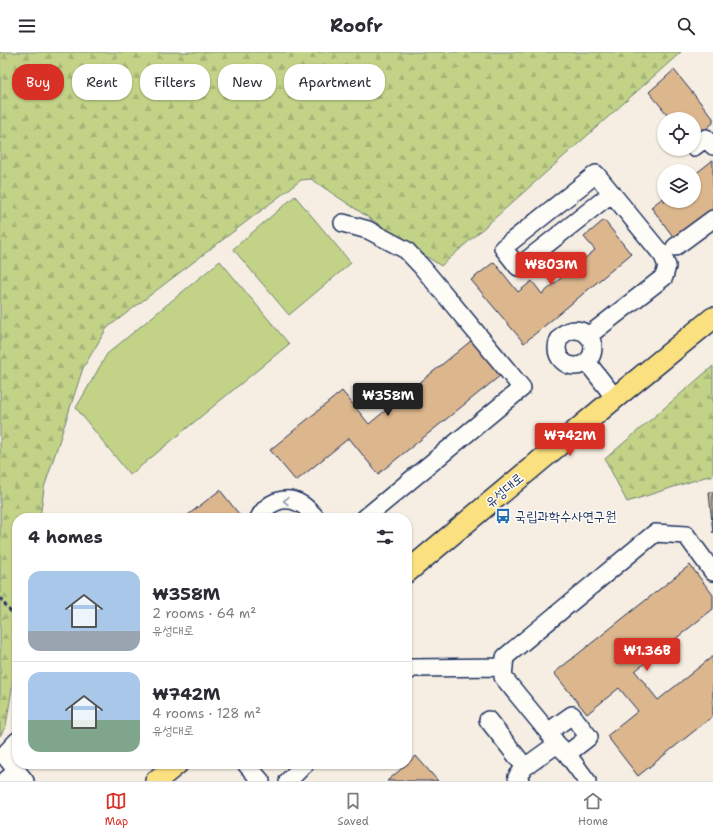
<!DOCTYPE html>
<html lang="en">
<head>
<meta charset="utf-8">
<style>
  body { margin:0; font-family:"Shantell Sans","Poor Story",sans-serif; background:#f2f2f3; color:#2b2b33; height:100vh; display:flex; flex-direction:column; font-size:15px; white-space:nowrap }
  * { box-sizing:border-box; margin:0 }
  p { font-size:13px; color:#7c7c81 }
  .icon { flex:none; width:22px; height:22px; fill:none; stroke:currentColor; stroke-width:2; stroke-linecap:round; stroke-linejoin:round }
  .map { position:relative; flex:1; overflow:hidden }
  .details { position:absolute; left:12px; top:461px; width:400px; height:256px; display:flex; flex-direction:column; background:#fff; border-radius:16px; box-shadow:0 1px 3px #0004 }
  .details>* { flex:none }
  .banner { position:absolute; left:12px; top:12px; width:400px; height:36px; display:flex; gap:8px }
  .fabs { position:absolute; left:657px; top:60px; display:grid; gap:8px }
  .fabs a { display:grid; place-items:center; width:44px; height:44px; border-radius:50%; background:#fff; box-shadow:0 1px 3px #0004; font-size:20px }
  .price { position:absolute; translate:-50% -34px; padding:0 9px; border-radius:4px; background:#d93025; color:#fff; font-size:13px; line-height:26px; filter:drop-shadow(0 1px 2px #0008) }
  .price::after { content:''; position:absolute; left:50%; top:24px; width:12px; height:9px; margin-left:-6px; background:inherit; clip-path:polygon(0 0,100% 0,50% 100%) }
  .price.current { background:#222; color:#fff }
  ul { padding:0; list-style:none }
  li { display:flex; align-items:center; gap:12px; height:100px; padding:0 16px }
  li+li { border-top:1px solid #e1e1e2 }
  li span { display:grid; place-items:center; flex:none; width:112px; height:80px; border-radius:12px; color:#555 }
  li>.icon { margin-inline-start:auto }
  span .icon { width:48px; height:48px; fill:#fffc; stroke-width:1 }
  li b { font-size:17px }
  h2 { display:flex; justify-content:space-between; align-items:center; height:48px; padding:0 16px; font-size:17px }
  .tag { padding:0 14px; border-radius:16px; background:#fff; box-shadow:0 1px 3px #0004; font-size:14px; line-height:36px }
  .tag.current { background:#d93025; color:#fff }
  header { display:flex; justify-content:space-between; align-items:center; height:52px; padding:0 16px; background:#fff; font-size:18px; font-weight:700 }
  .tabs { display:flex; justify-content:space-around; align-items:center; height:56px; border-top:1px solid #e1e1e2; background:#fff; font-size:11px; color:#7c7c81 }
  .tabs a { display:grid; justify-items:center; gap:2px }
  .tabs .current { color:#d93025 }
  .map>svg:first-child { display:block }
  .grass { fill:#c2d387; stroke:#6e8172 }
  .forest { fill:url(#forest-firs); stroke:#6e8172 }
  .building { fill:#dcb68d; stroke:#1b2f5e }
  .lines { fill:none; stroke-linecap:round; stroke-linejoin:round }
  .minor-casing { stroke:#1b2f5e; stroke-width:20 }
  .major-casing { stroke:#1b2f5e; stroke-width:24 }
  .path { stroke:#1b2f5e; stroke-width:2.5; stroke-dasharray:4 3; stroke-linecap:butt }
  .minor { stroke:#fdfcf7; stroke-width:17 }
  .major { stroke:#fbe080; stroke-width:21 }
  .oneway { stroke:#8c96aa }
  .labels { text-anchor:middle; dominant-baseline:central; stroke-width:3; stroke-linejoin:round; paint-order:stroke }
  .street-label { font-size:14px; fill:#1b2f5e; stroke:#fdfcf7 }
  .poi-label { font-size:14px; fill:#1b2f5e; stroke:#fdfcf7; text-anchor:start }
</style>
</head>
<body>
<header><svg class="icon" aria-label="menu" viewBox="0 0 24 24"><path d="M4 6h16M4 12h16M4 18h16"/></svg>Roofr<svg class="icon" aria-label="search" viewBox="0 0 24 24"><circle cx="10" cy="10" r="6"/><path d="M15 15l6 6"/></svg></header>
<div class="map">
<svg width="713" height="729" viewBox="0 0 713 729">
  <defs>
    <pattern id="forest-firs" width="22" height="20" patternUnits="userSpaceOnUse"><rect width="22" height="20" fill="#c2d387"/><path d="M5 1l3.5 6h-7zM16 11l3.5 6h-7z" fill="#a6b577"/></pattern>
  </defs>
  <rect width="100%" height="100%" fill="#f6eee2"/>
  <filter id="ink" filterUnits="userSpaceOnUse"><feTurbulence type="fractalNoise" baseFrequency=".025" numOctaves="2"/><feDisplacementMap in="SourceGraphic" scale="8" xChannelSelector="R" yChannelSelector="G"/><feConvolveMatrix kernelMatrix="1 2 1 2 8 2 1 2 1" color-interpolation-filters="sRGB"/></filter>
  <g filter="url(#ink)">
    <path class="grass" d="M295,144L351,211L289,263L233,197Z
      M220,209L289,292L130,423L76,356L107,302Z"/>
    <path class="forest" d="M0,0H681L441,214L311,127L301,128L107,276L83,316L44,436L40,466H17V605L6,674L0,684Z
      M713,314V424L705,425L627,450L605,407Z"/>
    <path class="building" d="M674,18L713,66V71L694,87V67H671L649,40Z
      M713,108V159L675,187L651,155L664,145V149H694V123Z
      M604,168L631,202L524,291L471,228L494,210L518,240L532,229L542,242L595,198L584,185Z
      M472,288L501,323L378,422L349,386L296,429L270,398L342,339L369,372Z
      M220,438L242,466H184Z
      M709,440H713V481Z
      M690,513L713,543V557L635,619L658,648L713,604V664L638,724L607,684L638,659L619,636L587,662L554,621Z
      M416,704L438,729H387L407,712Z"/>
    <g class="lines">
      <defs>
        <path id="minor" d="M694,95L706,86L713,94
          M343,171L368,178L406,198L422,215L522,336L365,466
          M675,195L713,167
          M557 296a18 18 0 1 1 36 0a18 18 0 1 1-36 0Z
          M588,284L664,225L667,214L663,204L596,122L503,196L518,215L612,141
          M587,310L615,346
          M259,466C266,451 284,443 299,451C306,454 311,460 316,466
          M407,620L412,616L504,615
          M488,668L525,715L557,692
          M548,680L572,663L589,685L567,702
          M17,689L4,703L25,729
          M246,712L261,729
          M5,729L17,719
          M288,729L305,712
          M520,729L517,725L525,715
          M587,729L567,702L557,692L548,680L503,625L505,605L655,481L686,483L713,520"/>
        <path id="major" d="M407,520L615,346L713,266
          M156,729L177,712"/>
      </defs>
      <use href="#minor" class="minor-casing"/>
      <use href="#major" class="major-casing"/>
      <path class="path" d="M0,546L17,568"/>
      <use href="#minor" class="minor"/>
      <use href="#major" class="major"/>
    </g>
    <defs><path id="oneway-chevron" d="M-2-3.5L2.5 0L-2 3.5" fill="none" stroke-width="1.6" stroke-linecap="round" stroke-linejoin="round"/></defs>
    <use class="oneway" href="#oneway-chevron" transform="translate(286 449) rotate(-179)"/>
  </g>
  <defs>
    <symbol id="bus-bare" viewBox="-9 -9 18 18"><path d="M-5-6H5V4H4V6H2V4H-2V6H-4V4H-5ZM-3.5-4V0h7V-4ZM-3.5 1.2v1.5H-2V1.2ZM2 1.2v1.5H3.5V1.2Z" fill="#1f6fb2" stroke="#fdfcf7" stroke-width="2.5" paint-order="stroke"/></symbol>
  </defs>
  <g fill-rule="evenodd">
    <use href="#bus-bare" x="492" y="453" width="22" height="22"/>
  </g>
  <g class="labels">
    <g class="street-label">
      <text transform="translate(504 438) rotate(-40)">유성대로</text>
    </g>
    <g class="poi-label">
      <text x="515" y="464">국립과학수사연구원</text>
    </g>
  </g>
</svg>
<div class="fabs">
<a><svg class="icon" aria-label="locate" viewBox="0 0 24 24"><circle cx="12" cy="12" r="6"/><path d="M12 2v4M12 18v4M2 12h4M18 12h4"/></svg></a>
<a><svg class="icon" aria-label="layers" viewBox="0 0 24 24"><path d="M12 4l9 5-9 5-9-5zM3 14l9 5 9-5"/></svg></a>
</div>
<b class="price" style="left:551px;top:234px">₩803M</b>
<b class="price current" style="left:388px;top:365px">₩358M</b>
<b class="price" style="left:570px;top:405px">₩742M</b>
<b class="price" style="left:647px;top:620px">₩1.36B</b>
<div class="banner">
<a class="tag current">Buy</a>
<a class="tag">Rent</a>
<a class="tag">Filters</a>
<a class="tag">New</a>
<a class="tag">Apartment</a>
</div>
<section class="details">
<h2>4 homes<svg class="icon" aria-label="filters" viewBox="0 0 24 24"><path d="M4 7h16M4 17h16"/><circle cx="9" cy="7" r="2"/><circle cx="15" cy="17" r="2"/></svg></h2>
<ul>
<li><span style="background:linear-gradient(#a9c7e8 75%,#9aa5b1 0)"><svg class="icon" aria-label="home" viewBox="0 0 24 24"><path d="M3 11l9-7 9 7M6 9v11h12V9"/></svg></span><div><b>₩358M</b><p>2 rooms · 64 m²</p><p>유성대로</p></div></li>
<li><span style="background:linear-gradient(#a9c7e8 60%,#7fa58c 0)"><svg class="icon" aria-label="home" viewBox="0 0 24 24"><path d="M3 11l9-7 9 7M6 9v11h12V9"/></svg></span><div><b>₩742M</b><p>4 rooms · 128 m²</p><p>유성대로</p></div></li>
</ul>
</section>
</div>
<nav class="tabs">
<a class="current"><svg class="icon" aria-label="map" viewBox="0 0 24 24"><path d="M3 6l6-2 6 2 6-2v14l-6 2-6-2-6 2zM9 4v14M15 6v14"/></svg>Map</a>
<a><svg class="icon" aria-label="saved" viewBox="0 0 24 24"><path d="M7 4h10v16l-5-4-5 4z"/></svg>Saved</a>
<a><svg class="icon" aria-label="home" viewBox="0 0 24 24"><path d="M3 11l9-7 9 7M6 9v11h12V9"/></svg>Home</a>
</nav>
</body>
</html>
